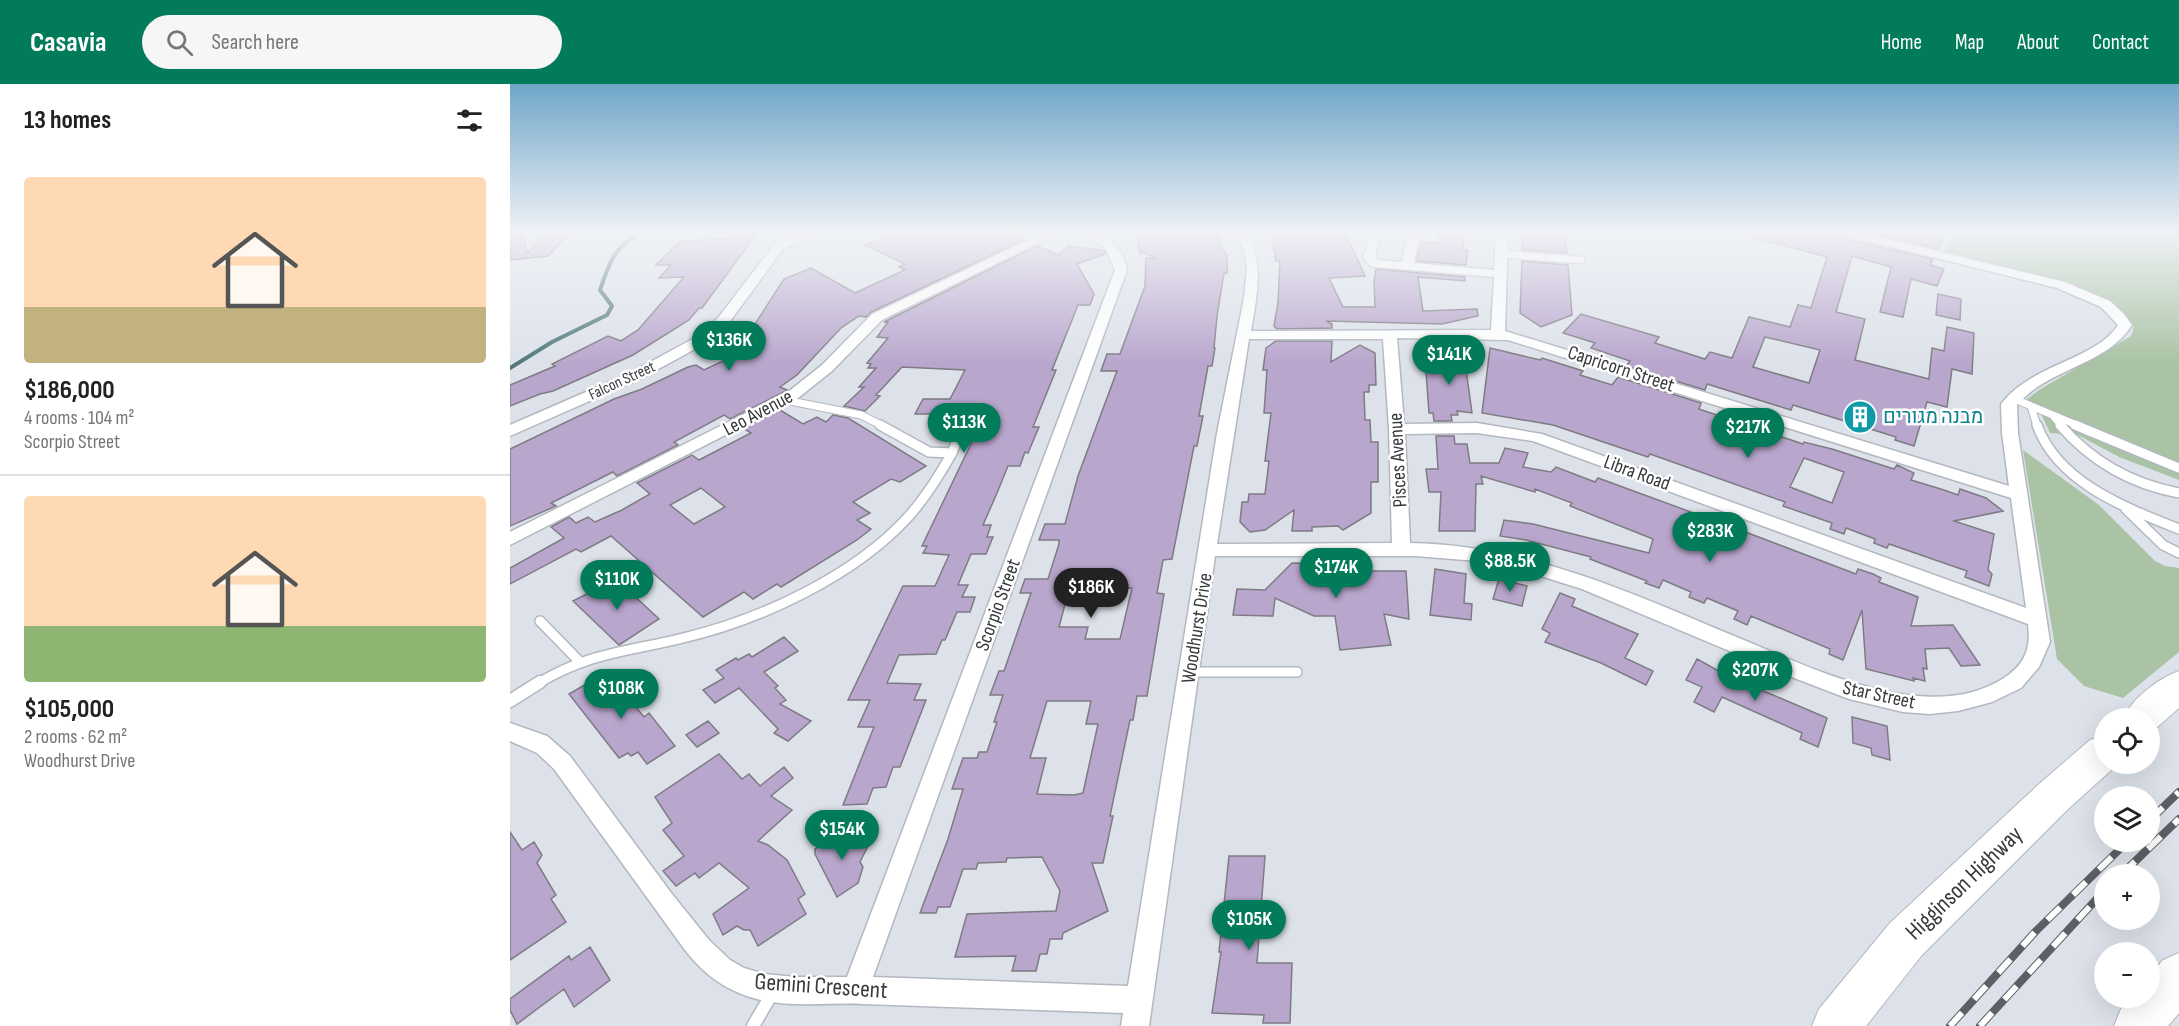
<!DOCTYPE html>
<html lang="en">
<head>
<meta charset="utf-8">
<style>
  body { margin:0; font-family:"Sofia Sans Condensed",Heebo,sans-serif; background:#f6f6f6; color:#222; height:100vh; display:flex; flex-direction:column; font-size:22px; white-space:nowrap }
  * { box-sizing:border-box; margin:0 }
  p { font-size:20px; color:#767676 }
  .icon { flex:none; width:33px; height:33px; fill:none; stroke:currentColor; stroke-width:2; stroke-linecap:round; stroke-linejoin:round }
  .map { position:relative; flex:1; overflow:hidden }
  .details { display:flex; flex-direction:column; background:#fff; width:510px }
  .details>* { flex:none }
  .tools { position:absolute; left:1584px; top:624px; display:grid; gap:12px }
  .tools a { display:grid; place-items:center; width:66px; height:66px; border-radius:50%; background:#fff; box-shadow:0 6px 24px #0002; font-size:30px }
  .price { position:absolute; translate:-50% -51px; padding:0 14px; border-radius:21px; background:#017b59; color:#fff; font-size:20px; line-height:39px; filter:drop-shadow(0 2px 3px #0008) }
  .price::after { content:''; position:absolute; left:50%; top:36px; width:18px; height:14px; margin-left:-9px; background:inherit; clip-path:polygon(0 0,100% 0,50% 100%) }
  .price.active { background:#222; color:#fff }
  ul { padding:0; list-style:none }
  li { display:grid; align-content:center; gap:12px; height:318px; padding:0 24px }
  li+li { border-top:2px solid #e0e0e0 }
  li span { display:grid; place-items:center; height:186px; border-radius:6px; color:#555 }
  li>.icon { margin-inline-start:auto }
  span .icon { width:108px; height:108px; fill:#fffc; stroke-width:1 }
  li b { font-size:26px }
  h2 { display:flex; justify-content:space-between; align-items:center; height:72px; padding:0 24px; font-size:26px }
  header { display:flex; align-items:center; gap:36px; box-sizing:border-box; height:84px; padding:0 30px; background:#017b59; color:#fff }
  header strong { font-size:28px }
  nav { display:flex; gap:33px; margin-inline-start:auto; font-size:21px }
  .search { width:420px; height:54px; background:#f6f6f6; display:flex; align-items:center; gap:15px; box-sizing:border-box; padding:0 21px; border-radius:33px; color:#767676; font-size:22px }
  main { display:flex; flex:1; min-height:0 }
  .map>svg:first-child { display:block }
  .green { fill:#a9c3a4 }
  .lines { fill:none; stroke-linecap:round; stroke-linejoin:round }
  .stream { stroke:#50777c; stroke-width:4 }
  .building { fill:#b9a6cd; stroke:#7e7b83; stroke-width:1.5; fill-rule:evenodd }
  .service-far2-casing { stroke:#b3b8c0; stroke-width:9 }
  .service-far1-casing { stroke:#b3b8c0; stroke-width:12 }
  .service-casing { stroke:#b3b8c0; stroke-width:15 }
  .minor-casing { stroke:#b3b8c0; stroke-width:3 }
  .trunk-casing { stroke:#b3b8c0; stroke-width:2 }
  .service-far2 { stroke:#fff; stroke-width:7 }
  .service-far1 { stroke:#fff; stroke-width:9 }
  .service { stroke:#fff; stroke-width:12 }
  .minor { fill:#fff; fill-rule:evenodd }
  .trunk { fill:#fff; fill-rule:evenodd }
  .rail-casing { stroke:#5c5f63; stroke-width:8 }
  .rail { stroke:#fff; stroke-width:6; stroke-dasharray:18; stroke-linecap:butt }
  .labels { text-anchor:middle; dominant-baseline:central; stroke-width:5; stroke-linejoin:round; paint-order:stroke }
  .far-street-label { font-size:16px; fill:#37393c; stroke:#fff }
  .street-label { font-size:20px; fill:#37393c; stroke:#fff }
  .culture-label { font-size:20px; fill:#0d838f; stroke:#fff; text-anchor:start }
  .near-street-label { font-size:24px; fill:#37393c; stroke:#fff }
</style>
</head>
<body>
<header>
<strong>Casavia</strong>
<div class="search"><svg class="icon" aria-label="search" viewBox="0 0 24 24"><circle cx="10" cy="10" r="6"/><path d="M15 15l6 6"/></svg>Search here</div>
<nav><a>Home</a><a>Map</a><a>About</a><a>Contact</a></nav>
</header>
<main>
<section class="details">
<h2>13 homes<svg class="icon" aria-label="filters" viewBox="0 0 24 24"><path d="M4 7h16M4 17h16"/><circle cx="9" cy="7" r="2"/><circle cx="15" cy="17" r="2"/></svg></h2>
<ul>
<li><span style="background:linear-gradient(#ffd9b3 70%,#c2b280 0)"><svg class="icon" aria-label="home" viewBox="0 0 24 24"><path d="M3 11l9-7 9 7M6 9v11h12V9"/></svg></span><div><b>$186,000</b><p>4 rooms · 104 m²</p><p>Scorpio Street</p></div></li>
<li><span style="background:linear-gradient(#ffd9b3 70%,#8fb573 0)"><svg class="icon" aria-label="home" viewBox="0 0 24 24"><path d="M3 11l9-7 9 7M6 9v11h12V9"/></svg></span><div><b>$105,000</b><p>2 rooms · 62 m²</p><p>Woodhurst Drive</p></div></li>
</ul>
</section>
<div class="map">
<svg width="1669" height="942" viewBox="0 0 1669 942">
  <rect width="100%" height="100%" fill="#dde2ea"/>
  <path class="green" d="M1444,148H1669V396L1609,373L1568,351L1540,349L1528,323L1516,316L1529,306L1621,252L1624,243C1610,201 1475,180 1433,169Z
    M1513,366L1589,421L1645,477L1655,482L1669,484V568L1613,614L1574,602L1547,575Z"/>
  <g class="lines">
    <path class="stream" d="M0,284L42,258L97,231L102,222L90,206C100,177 104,163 132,148"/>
  </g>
  <path class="building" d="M0,148H12L17,169L38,148H61L38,172L0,176Z
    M225,148H248L192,224H189L179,236L123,271L43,307L30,310L0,322V301L45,282L42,280L98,252L111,257L128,246L174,193L149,194L161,181H146L170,157L220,155Z
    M387,148H495L513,156L361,228L356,233L349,232L331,244L287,291L270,303L277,306L276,307L220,335L214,331L164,358L168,361L107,392L103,388L41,419L46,422L0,442V365L104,315L132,305L178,283L186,281L194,286L226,271L215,264L236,254L274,195L301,184L345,209L395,186L389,183L395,180L355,161Z
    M626,148H707L711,162L717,172V189H714L707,232L704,264H705L702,282H698L689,332H693L687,362H684L662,475L653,476L647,509L654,510L637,612H627L623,636H620L600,732H603L593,779H582L598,827L553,849L552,855H540L537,870H530L526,887H502L506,872L445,873L457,830L546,827L550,807L532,773L497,774L496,778L468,779L466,785H453L440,823H428L426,829H410L438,755L453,705H442L453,674H467L469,668H477L487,638H484L493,611H480L489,587H494L521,509H510L515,495H538L549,460V456H529L535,440H555L568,392L607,287H591L597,270H610L635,202L636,174L647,175L633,168L630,169ZM622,504L610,555H575L578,543H549L558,509L588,507L589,505ZM537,617H581L576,640H588L573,709L564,711L527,710L536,674H520Z
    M761,148H835L855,192L819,194L833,223H865L864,197L866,185L955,193V197L908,193L913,227L967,225L968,232L932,240L816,237L822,240V244L767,245L764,242L768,219L770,177H766Z
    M1034,148L1035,151L1055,152L1057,169L1012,166V149Z
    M1243,148H1304L1423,175L1420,181L1434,185L1427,202L1401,195L1393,233L1370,228L1381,183L1342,172L1326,228L1355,235L1345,276L1419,295L1422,264L1434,267L1437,243L1464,249L1462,290L1442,285L1437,323L1417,318L1404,362L1385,356L1386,353L1283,321L1281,326L1197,300L1195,306L1116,282L1120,277L1081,264L1085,259L1053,249L1071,230L1149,253L1145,259L1195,275L1200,268L1222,274L1239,233L1280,243L1288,221L1301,224L1317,173L1242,153ZM1255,253L1310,266L1299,299L1243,283Z
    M1365,148L1379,152L1381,148H1414L1434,153L1428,165L1362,149Z
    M930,149L954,150L953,166H958L956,181L907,177L911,158L928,159Z
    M527,162L549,171L558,162L595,167V170L567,180L584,210L580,221H568L542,286H546L523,343H529L518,369L515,368L510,382H498L487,409L473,441H481L477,453H483L476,470H461L448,501H458L452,513H465L460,528H447L435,556H432L426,570L389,571L377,599L411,600L404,616H416L390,683H383L376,703L363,704L357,720L333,721L364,643H348L360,616H338L393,502H425L439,471L413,469L417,462H412L468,345H459V337L453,334L448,336L445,344H437L445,330H405L413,315H440L455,286L392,283L366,311L370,312L355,327L334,322L354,303H349L366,284H358L361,280L357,279L378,254L367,253L378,238H374Z
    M1012,177L1058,181L1062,231L1031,243L1010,229Z
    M1428,210L1451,215L1450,236L1426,231Z
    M766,257H822L821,278L850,261L865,269L866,301H859V308H854L855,336H860L861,358H868V398H861V429L833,446L828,442L802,443V447H782L784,426L755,446L740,448L730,438L732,418H738L739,410H755L759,377H755L761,329H754L757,286H753L756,264Z
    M928,263H953L962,329L947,327L948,331H941L942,337H924L923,329H919L916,288H931Z
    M980,264L1030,276L1032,274L1073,287L1070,291L1102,301L1108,293L1191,319L1189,325L1293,360L1294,358L1322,365L1384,385L1387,381L1404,389L1401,396L1434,406L1448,411L1450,405L1476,414L1493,427L1444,437L1484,450L1478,486L1482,490L1479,502L1455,493L1457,487L1379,460L1377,464L1364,459L1365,455L1336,444L1334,450L1320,445L1322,439L1273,422L1275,418L1140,370L1138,373L1043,341L972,329ZM1294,374L1334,388L1322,419L1280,403Z
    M270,326L293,340L307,333L316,338L323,331L338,334L416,382L390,398L381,395L343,418L360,429L347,436L361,445L347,456L271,503L267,500L243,515L234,508L193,533L101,452L71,468L66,465L0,500V484L54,454L41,443L59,433L66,439L78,433L85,438L112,426L140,410L127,399L182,371L189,376L241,349L233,344ZM191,404L215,423L184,440L160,421Z
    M926,352H944L945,360H957L960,379H989L995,364L1018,369L1013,383L1041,388L1046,383L1085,398L1088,394L1189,431L1186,436L1214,446L1217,441L1346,490L1348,485L1363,490L1371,494L1369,498L1408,513L1401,542L1443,541L1470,581L1451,582L1439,564L1415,565L1417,585L1413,584L1415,597L1403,594L1404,597L1356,585L1352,526L1333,576L1319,570L1320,565L1241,532L1237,541L1224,535L1228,527L1197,514L1194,519L1179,513L1181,508L1153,496L1149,504L1135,499L1137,497L1080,475L1081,473L1016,456L990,452L994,436L1023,440L1139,469L1143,455L1060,422L1062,419L1025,405V408L971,392L973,400H966L965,447H929L931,408H919L916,385H928Z
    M782,479L852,480V487H896L899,535L874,530L881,561L830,566L825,532H804L765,514L763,532L723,531L727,505L755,506Z
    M925,485L956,490L954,519L962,520L961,536L920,531Z
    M106,495L149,535L109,561L63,517Z
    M989,495L1017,502L1012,522L983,515Z
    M1050,509L1065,515L1062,522L1128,550L1115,574L1143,587L1136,601L1091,579L1035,558L1040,549L1032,545Z
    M274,553L288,567L254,588L268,602L265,604L276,616L270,620L301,637L278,657L264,649L268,645L229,604L205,619L193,606L214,594L206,586L226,574L228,576L239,570L242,573Z
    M1187,575L1216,591L1317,634L1308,663L1290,655L1292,649L1212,613L1204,628L1184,618L1192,603L1176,596Z
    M97,588L134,633L139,629L165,662L137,680L128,668L121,672L118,669L109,674L59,610Z
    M1342,633L1377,642L1380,676L1362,671L1361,664L1343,659Z
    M198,637L209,649L187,663L176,651Z
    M209,670L232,695L239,690L250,702L274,683L283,694L261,712L282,726L248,757L258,761L277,776L295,810L288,815L296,830L248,862L240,846H234L227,842L213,851L203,830L239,804L209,779L189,794L185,789L166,802L153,787L174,772L153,746L162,739L145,713Z
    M336,746L341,754L359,760L350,778L353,783L348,799L327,813L305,770V765Z
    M0,748L12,766L24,758L32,771L27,779L46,811L41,815L56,838L0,876Z
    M719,772H755L747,879H782L780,939H753L754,931L702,929L711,868H709Z
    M80,863L100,896L64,923L54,905L7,940L0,926V915L59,872L61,876Z"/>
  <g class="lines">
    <defs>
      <path id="service-far2" d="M340,151L347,148
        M991,170L1071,176
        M1503,314L1521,322L1527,342
        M275,316L351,331L373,342
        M1521,322L1569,342
        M1544,333L1552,342"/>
      <path id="service-far1" d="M1527,341C1548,399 1616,424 1669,445
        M1550,341C1582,378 1621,400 1669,409
        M1565,341L1669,384
        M442,369L453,341
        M1616,425L1653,461L1669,469
        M30,537L69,577
        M680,588H787
        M27,600C80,568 117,568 173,554C250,536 345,492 399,432C416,413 429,392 442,369L419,368L370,341"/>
      <path id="service" d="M0,617L30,598
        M243,942L263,908"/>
      <path id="minor" d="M274,148H286L281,154L300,148H317L273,165L218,240L198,258L132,294L0,352V341L122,288L188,252L208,234Z
        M535,148H550L372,236L322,287L288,314L0,461V448L278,308L312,281L362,230Z
        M573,148C598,147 612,163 617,186L363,893L618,902L707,349L734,214L737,184L734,165L726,148H738C754,183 747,210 741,247L981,246L984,193L864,183L860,182L853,173L861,148H871L865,173L868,176L892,178L898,148H910L904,179L984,186L986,148H998L995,247L1499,402L1492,349L1491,320C1521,280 1586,276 1608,241L1591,223L1547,204L1330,150L1328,148H1348L1555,198L1600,217L1614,230L1622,241C1596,282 1538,284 1507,321L1508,349L1540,558L1529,583L1511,604L1482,618L1448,627L1420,630L1393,628L1339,615L1279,592L1072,505L1018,488L980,478L905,472H705L639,942H611L613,929C527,926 440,923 354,920C316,918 277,925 240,913C212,904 193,889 175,866L44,685L27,669L0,657V639L37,652L60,672L162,810L199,856L220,876L234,884L255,890L285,893H337L605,186L596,165ZM887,254L998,256L1501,414L1516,524L1032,350L967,339L894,340ZM739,255H873L879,345L882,459L707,460ZM967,349L1023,357L1518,540C1521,565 1515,580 1494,594C1419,643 1301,584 1229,554C1175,532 1121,507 1064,489C1010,471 957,460 900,459L895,350Z"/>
      <path id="trunk" d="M1669,587V624L1645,645L1640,647V634H1614C1621,615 1649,594 1669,587Z
        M1594,651V680H1608L1557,726L1412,871L1356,942H1302L1309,925L1380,839L1529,700L1580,656Z
        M1669,869V929L1658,942H1604L1611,925L1621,914H1640V891L1653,876Z"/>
    </defs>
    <use href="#service-far2" class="service-far2-casing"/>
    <use href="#service-far1" class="service-far1-casing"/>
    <use href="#service" class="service-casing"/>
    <use href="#minor" class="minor-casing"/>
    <use href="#trunk" class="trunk-casing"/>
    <use href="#service-far2" class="service-far2"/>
    <use href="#service-far1" class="service-far1"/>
    <use href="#service" class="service"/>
    <use href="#minor" class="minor"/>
    <use href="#trunk" class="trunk"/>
    <defs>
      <path id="rail" d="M1640,736L1669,708
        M1612,790L1669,735
        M1440,942L1526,847L1617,758
        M1470,942L1594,807"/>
    </defs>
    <use href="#rail" class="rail-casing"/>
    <use href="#rail" class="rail"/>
  </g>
  <linearGradient id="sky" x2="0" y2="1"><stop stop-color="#6fa6c8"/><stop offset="0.53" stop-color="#f0f2f6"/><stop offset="1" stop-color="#f0f2f6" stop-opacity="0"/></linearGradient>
  <rect width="1669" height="280" fill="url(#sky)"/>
  <defs>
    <symbol id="building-disc" viewBox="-11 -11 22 22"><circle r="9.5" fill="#0f9aa8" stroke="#fff"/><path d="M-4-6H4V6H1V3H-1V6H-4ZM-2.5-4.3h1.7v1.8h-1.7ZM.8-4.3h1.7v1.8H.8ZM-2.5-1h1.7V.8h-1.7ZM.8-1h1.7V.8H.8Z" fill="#fff"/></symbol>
  </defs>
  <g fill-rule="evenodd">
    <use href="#building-disc" x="1331" y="314" width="38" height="38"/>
  </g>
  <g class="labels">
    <g class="far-street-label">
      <text transform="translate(112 297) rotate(-25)">Falcon Street</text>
    </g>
    <g class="street-label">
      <text transform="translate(1111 285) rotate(18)">Capricorn Street</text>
      <text transform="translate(248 329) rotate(-28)">Leo Avenue</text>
      <text transform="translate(888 376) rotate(-93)">Pisces Avenue</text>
      <text transform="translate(1127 389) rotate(20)">Libra Road</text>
      <text transform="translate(488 521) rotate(-70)">Scorpio Street</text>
      <text transform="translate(687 544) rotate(-81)">Woodhurst Drive</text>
      <text transform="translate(1369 611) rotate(12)">Star Street</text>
    </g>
    <g class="culture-label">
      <text x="1373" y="333">מבנה מגורים</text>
    </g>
    <g class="near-street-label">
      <text transform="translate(1454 799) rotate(-44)">Higginson Highway</text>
      <text transform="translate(311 902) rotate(4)">Gemini Crescent</text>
    </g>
  </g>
</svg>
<div class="tools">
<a><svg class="icon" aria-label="locate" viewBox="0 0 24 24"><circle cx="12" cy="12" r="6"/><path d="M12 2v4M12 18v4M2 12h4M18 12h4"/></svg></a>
<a><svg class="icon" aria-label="layers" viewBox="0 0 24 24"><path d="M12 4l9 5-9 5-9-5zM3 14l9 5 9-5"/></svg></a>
<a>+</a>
<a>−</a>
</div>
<b class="price" style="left:219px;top:288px">$136K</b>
<b class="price" style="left:939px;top:302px">$141K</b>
<b class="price" style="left:454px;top:370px">$113K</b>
<b class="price" style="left:1238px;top:375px">$217K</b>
<b class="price" style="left:1200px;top:479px">$283K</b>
<b class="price" style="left:1000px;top:509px">$88.5K</b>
<b class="price" style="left:826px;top:515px">$174K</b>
<b class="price" style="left:107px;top:527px">$110K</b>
<b class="price active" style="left:581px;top:535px">$186K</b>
<b class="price" style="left:1245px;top:618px">$207K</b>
<b class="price" style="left:111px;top:636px">$108K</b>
<b class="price" style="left:332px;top:777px">$154K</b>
<b class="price" style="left:739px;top:867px">$105K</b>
</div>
</main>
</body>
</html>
